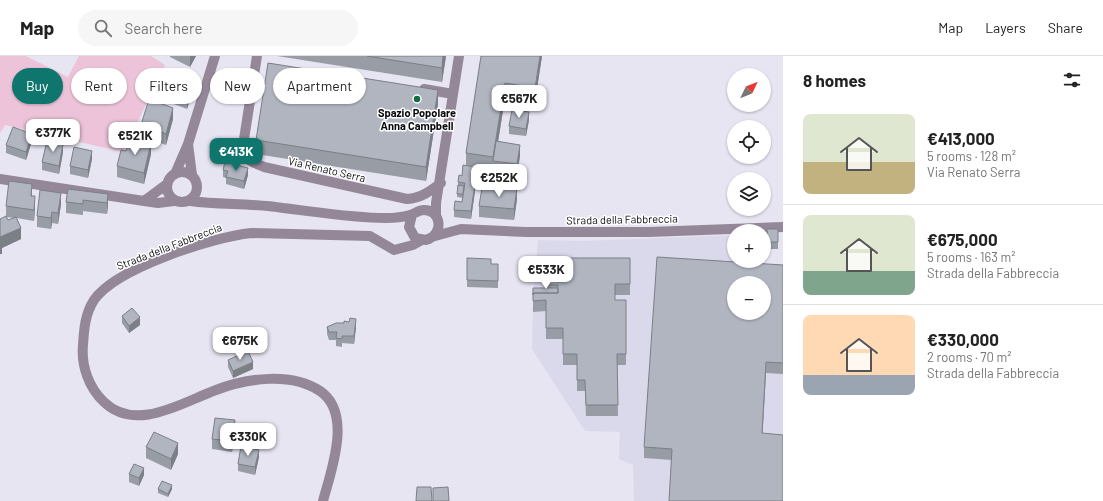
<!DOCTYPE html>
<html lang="en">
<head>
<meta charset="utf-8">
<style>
  body { margin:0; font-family:Barlow,sans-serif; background:#f6f6f6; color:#222; height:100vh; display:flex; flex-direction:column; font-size:15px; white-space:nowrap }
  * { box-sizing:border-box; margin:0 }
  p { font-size:13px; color:#767676 }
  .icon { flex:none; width:22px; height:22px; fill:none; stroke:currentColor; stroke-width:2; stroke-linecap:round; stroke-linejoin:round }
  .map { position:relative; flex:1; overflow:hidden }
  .details { display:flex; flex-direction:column; background:#fff; width:320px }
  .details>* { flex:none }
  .banner { position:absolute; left:12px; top:12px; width:380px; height:36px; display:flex; gap:8px }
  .needle { width:26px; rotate:47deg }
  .controls { position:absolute; left:727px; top:12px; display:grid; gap:8px }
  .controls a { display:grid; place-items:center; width:44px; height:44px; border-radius:50%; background:#fff; box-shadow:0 1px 3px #0004; font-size:20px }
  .price { position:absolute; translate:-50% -34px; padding:0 9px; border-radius:8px; background:#fff; color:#222; font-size:13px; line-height:26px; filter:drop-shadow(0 1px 2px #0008) }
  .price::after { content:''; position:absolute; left:50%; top:24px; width:12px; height:9px; margin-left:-6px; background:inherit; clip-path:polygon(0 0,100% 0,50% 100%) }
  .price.active { background:#0f766e; color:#fff }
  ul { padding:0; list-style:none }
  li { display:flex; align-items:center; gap:12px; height:100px; padding:0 20px }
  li+li { border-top:1px solid #e0e0e0 }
  li span { display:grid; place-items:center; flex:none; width:112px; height:80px; border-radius:8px; color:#555 }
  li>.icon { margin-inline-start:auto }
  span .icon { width:48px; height:48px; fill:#fffc; stroke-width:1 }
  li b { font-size:17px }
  h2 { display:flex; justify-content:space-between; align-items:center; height:48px; padding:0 20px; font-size:17px }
  .chip { padding:0 14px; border-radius:18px; background:#fff; box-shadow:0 1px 3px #0004; font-size:14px; line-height:36px }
  .chip.active { background:#0f766e; color:#fff }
  header { display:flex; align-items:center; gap:24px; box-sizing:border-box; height:56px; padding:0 20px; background:#fff; border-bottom:1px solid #e0e0e0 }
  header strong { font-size:19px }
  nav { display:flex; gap:22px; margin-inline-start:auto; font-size:14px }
  .search { width:280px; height:36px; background:#f6f6f6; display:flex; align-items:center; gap:10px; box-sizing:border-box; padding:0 14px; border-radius:22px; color:#767676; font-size:15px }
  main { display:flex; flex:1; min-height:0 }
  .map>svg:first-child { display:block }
  .built { fill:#dad8eb; fill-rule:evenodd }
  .green { fill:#edc3d9 }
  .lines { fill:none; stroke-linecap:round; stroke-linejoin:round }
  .minor { stroke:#948898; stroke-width:10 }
  .tertiary { stroke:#948898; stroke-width:10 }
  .wall { fill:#979ca5; fill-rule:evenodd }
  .shaded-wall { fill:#7b7f86 }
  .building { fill:#b0b5c0; stroke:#7b7f86; fill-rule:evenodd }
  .poi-dot { fill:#126e42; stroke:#fff; stroke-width:1.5 }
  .labels { text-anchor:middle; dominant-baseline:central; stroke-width:3; stroke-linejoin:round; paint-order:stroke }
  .poi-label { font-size:11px; font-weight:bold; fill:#0b0b0f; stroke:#fff }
  .street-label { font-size:11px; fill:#0b0b0f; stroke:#fff }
</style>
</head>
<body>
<header>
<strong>Map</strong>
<div class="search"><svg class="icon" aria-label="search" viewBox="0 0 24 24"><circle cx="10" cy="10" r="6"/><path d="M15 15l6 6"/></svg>Search here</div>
<nav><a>Map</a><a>Layers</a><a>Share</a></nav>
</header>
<main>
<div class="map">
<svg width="783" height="445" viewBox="0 0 783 445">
  <rect width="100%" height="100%" fill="#e7e5f2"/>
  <path class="built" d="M734,179V205H759L760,208H783V445H634L633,409L619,403L620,376L585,375L532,293L533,240L538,184L584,185ZM734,227H764V257H734Z"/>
  <path class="green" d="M0,0H26L68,21L79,0H151L165,9L123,96L5,69L0,77Z"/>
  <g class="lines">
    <path class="minor" d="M257,0L242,96C247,105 255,107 264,111L407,143C421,142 429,136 441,127
      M424,33L453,38
      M188,88L192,119
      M175,118L188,88L215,0
      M436,160V147L459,0
      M323,445C331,415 353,357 320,335C291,316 247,322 216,334C183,346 136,377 104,346C89,332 81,310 83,289C84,273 85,258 94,244C116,212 213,181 251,177L370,180L394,194L413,189L422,184"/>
    <path class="tertiary" d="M167 131a15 15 0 1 1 30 0a15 15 0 1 1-30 0Z
      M0,123L144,145L158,147L174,145
      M144,145L167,128
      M190,145C221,149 252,147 283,152C317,156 352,162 386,162C394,162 403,161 410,159C415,158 418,154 424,154C442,154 444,179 426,184L415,182L409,171L412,159
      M435,180L461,173L526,176H649L783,171"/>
  </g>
  <path class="wall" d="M170,0H196L190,11L170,1Z
    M277,0H446L442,26Z
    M481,0H542L535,46L505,42L498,85L520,100L517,119L475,113L474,128L475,135L471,163L454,161V154L462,146L463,142L457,141L458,126L462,120L466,110V97Z
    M166,35H193L187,53L166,45Z
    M438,48L426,125L256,98V84Z
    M173,63L166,89L141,80V69Z
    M529,64L526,80L509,78V70Z
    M32,85L26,104L6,97V89Z
    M126,95L151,98L144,128L117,121V110Z
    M63,96L59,118L42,114V106Z
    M92,103L88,122L70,118V110Z
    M223,114L248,119L244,133L226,128V122L223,121Z
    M503,135L517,143L514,164L479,161V150Z
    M108,138V149L107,158L83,155V159L66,157V146Z
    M32,140L35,151L34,165L17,162L21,183L2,192V198H0L6,161V150ZM6,161L14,162L8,164Z
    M61,148L58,168L52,167L51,173L37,171V160Z
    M767,173H778V193H768Z
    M467,202L491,208H498V232L467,231Z
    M545,202H630V239H615V244H626V309H617L618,360H586L585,335H577V309H563V283H546V255L533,256V232H545Z
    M783,209V318L766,317L672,404L644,402V391Z
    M122,260L140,269L129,277L122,267Z
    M327,271H356L354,288L342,287V291L336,290V284H329L327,278Z
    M228,304L253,313L233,322L228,311Z
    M235,375L232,396L212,393V383Z
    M146,391L178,398L171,414L146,402Z
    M259,401L255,419L238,415V408Z
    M129,418L144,419L139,430L129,426Z
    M158,433H172L168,441L158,437Z"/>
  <path class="shaded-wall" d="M190,0H196L190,11Z
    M443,0H446L442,26V12Z
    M540,0H542L535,46V32Z
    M193,24V35L187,53V42Z
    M505,27V42L495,105H493V101Z
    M438,34V48L426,125V111Z
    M173,52V63L166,89V78Z
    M529,56V64L526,80V73Z
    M32,78V85L26,104V96Z
    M151,87V98L144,128V117Z
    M63,88V96L59,118V110Z
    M520,89V100L517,119V108Z
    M92,95V103L88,122V114Z
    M475,111V118L473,135V128Z
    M248,112V119L244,133V125Z
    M32,128V139L31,151V140Z
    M475,128V135L471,163V155Z
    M517,132V143L514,164V153Z
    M61,137V148L58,168V157Z
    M108,138V149L107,158V147Z
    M35,140V151L34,165V154Z
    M52,156V167L51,173V162Z
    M21,172V183L2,192V198H0V181Z
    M140,261V269L129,277V270Z
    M356,263V271L354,288V280Z
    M253,306V313L233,322V315Z
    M766,306V317L762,388V377Z
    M235,364V375L232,396V385Z
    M178,387V398L171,414V403Z
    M259,394V401L255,419V411Z
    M144,412V419L139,430V422Z
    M172,429V433L168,441V438Z"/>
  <path class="building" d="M367,0H443L442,12Z
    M481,0H540L535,32L505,27L493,101L466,97Z
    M268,7L438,34L426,111L256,84Z
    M172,17L193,24L187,42L166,35Z
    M149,43L173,52L166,78L141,69Z
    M512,54L529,56L526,73L509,70Z
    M13,71L32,78L26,96L6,89Z
    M130,82L151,87L144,117L117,110L121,94L126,95Z
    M47,85L63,88L59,110L42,106Z
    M496,85L520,89L517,108L493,105Z
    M74,91L92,95L88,114L70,110Z
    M225,106L248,112L244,125L226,121L228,115L223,114Z
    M463,109L475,111L473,128H475L471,155L454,154L455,145L462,146L465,127L458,126L459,119L462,120Z
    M9,125L32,128L31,140H35L34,154L6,150Z
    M458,129L464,130L463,138H457Z
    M504,130L517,132L514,153L479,150L482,132L503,135Z
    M68,133L108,138L107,147L83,144V148L66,146Z
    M40,134L61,137L58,157L52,156L51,162L37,160Z
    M6,160L8,164L16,161L21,172L0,181V163Z
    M767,173H778V186H768Z
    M657,201L783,209V307L766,306L762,377L783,379V445H669L672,393L644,391ZM734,227H764V257H734Z
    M467,202L491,203V208H498V225L467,224Z
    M545,202H630V228H615V244H626V298H617L618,349H586L585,324H577V298H563V272H546V244L533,245V237H558V229H545Z
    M533,232H558V237H533V239Z
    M132,252L140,261L129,270L122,260Z
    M350,262L356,263L354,280H342V283L336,282L337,276H329L327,271L336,267H344V265L349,266Z
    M248,295L253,306L233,315L228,304Z
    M215,362L235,364L232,385L212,383Z
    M154,376L178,387L171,403L146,391Z
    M241,390L259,394L255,411L238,408Z
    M134,408L144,412L139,422L129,418Z
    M162,425L172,429L168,438L158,433Z
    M417,431H431L432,445H416Z
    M448,431L449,445H433V432Z"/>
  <circle class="poi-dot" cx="417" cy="43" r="4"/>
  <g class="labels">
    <g class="poi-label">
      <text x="417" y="56">Spazio Popolare<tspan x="417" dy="13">Anna Campbell</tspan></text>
    </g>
    <g class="street-label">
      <text transform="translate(327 113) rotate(13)">Via Renato Serra</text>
      <text transform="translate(622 163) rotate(-1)">Strada della Fabbreccia</text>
      <text transform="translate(169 190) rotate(-21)">Strada della Fabbreccia</text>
    </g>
  </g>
</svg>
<div class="controls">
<a><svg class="needle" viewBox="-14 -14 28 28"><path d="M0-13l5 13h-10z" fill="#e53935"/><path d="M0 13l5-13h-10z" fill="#767676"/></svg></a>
<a><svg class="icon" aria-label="locate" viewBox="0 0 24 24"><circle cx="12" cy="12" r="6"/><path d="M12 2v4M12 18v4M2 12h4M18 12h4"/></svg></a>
<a><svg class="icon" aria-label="layers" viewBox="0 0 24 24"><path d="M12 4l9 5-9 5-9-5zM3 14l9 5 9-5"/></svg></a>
<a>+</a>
<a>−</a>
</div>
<b class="price" style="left:519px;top:63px">€567K</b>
<b class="price" style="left:53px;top:97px">€377K</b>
<b class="price" style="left:135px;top:100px">€521K</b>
<b class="price active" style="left:236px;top:116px">€413K</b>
<b class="price" style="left:499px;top:142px">€252K</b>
<b class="price" style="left:546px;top:234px">€533K</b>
<b class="price" style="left:240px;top:305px">€675K</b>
<b class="price" style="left:248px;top:401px">€330K</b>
<div class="banner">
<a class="chip active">Buy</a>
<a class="chip">Rent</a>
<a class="chip">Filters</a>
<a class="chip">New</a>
<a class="chip">Apartment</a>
</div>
</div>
<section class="details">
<h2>8 homes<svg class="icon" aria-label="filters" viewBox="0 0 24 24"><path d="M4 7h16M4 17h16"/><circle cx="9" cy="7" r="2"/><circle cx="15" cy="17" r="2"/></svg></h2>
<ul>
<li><span style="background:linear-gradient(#dfe7d0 60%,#c2b280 0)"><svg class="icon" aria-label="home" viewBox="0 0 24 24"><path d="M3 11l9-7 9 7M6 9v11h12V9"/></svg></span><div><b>€413,000</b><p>5 rooms · 128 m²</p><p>Via Renato Serra</p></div></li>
<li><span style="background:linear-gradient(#dfe7d0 70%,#7fa58c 0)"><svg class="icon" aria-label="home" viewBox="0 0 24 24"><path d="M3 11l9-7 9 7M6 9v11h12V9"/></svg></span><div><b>€675,000</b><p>5 rooms · 163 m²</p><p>Strada della Fabbreccia</p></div></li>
<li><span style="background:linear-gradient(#ffd9b3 75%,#9aa5b1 0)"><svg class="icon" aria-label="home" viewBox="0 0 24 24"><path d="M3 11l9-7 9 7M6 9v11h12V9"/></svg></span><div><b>€330,000</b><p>2 rooms · 70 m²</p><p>Strada della Fabbreccia</p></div></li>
</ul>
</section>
</main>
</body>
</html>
